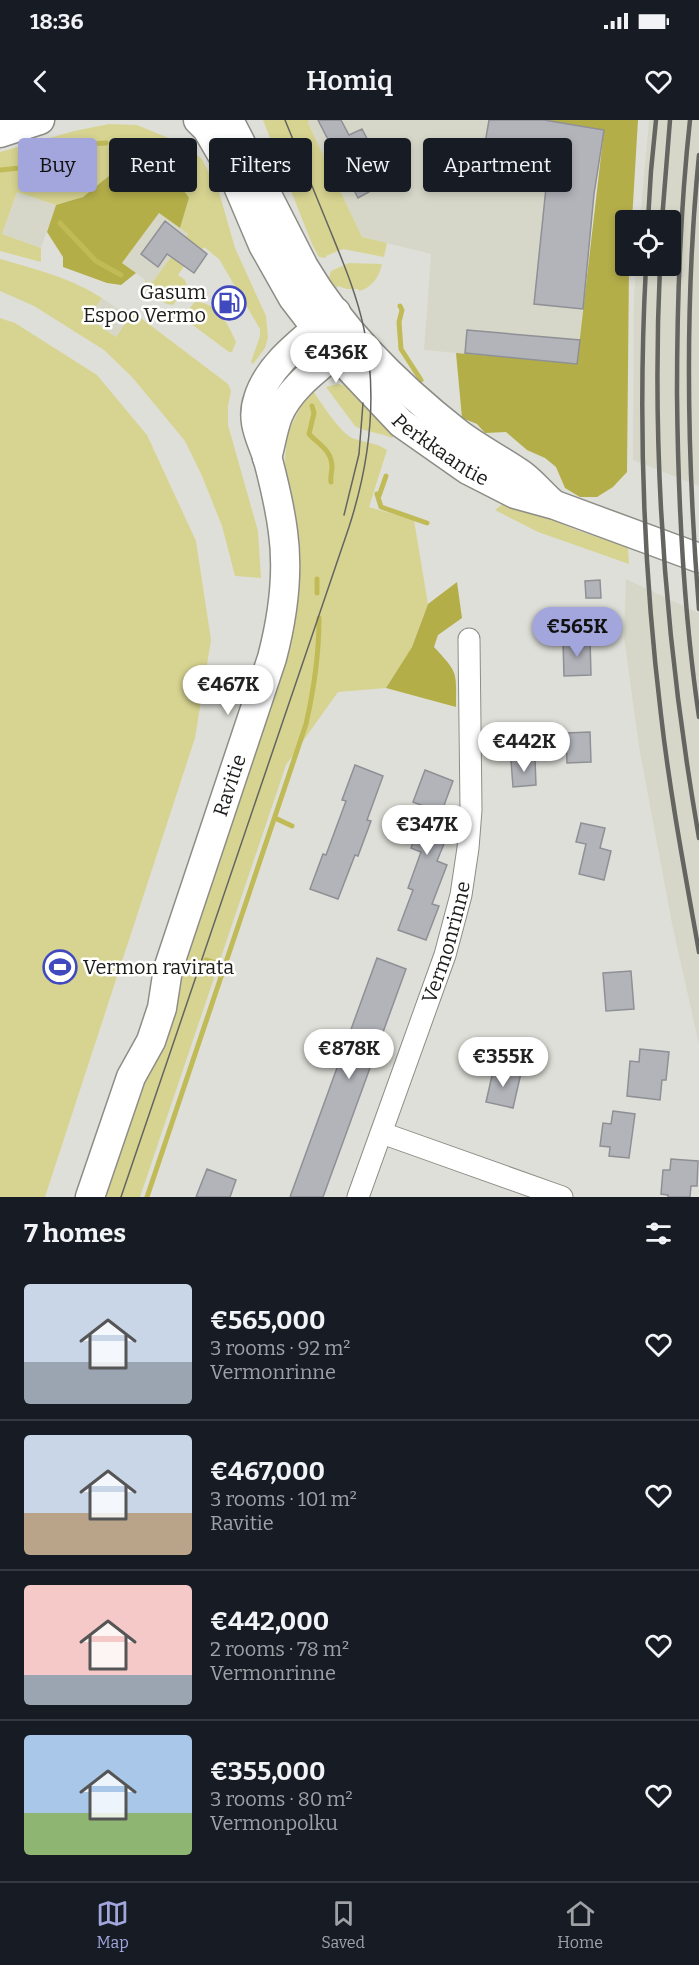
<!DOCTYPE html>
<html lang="en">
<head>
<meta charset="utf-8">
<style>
  body { margin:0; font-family:Bitter,serif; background:#242831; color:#f1f3f6; height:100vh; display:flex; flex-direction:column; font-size:22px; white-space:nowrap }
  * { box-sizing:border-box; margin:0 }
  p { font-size:20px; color:#9ea1a6 }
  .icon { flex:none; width:33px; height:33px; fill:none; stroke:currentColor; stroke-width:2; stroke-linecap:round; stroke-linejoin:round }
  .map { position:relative; height:1077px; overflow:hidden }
  .sheet { display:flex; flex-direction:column; background:#171b24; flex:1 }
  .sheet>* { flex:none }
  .guide { position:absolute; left:18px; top:18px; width:663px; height:54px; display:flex; gap:12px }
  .buttons { position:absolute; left:615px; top:90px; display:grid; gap:12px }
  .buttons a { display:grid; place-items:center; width:66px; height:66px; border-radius:6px; background:#171b24; box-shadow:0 3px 9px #0003; font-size:30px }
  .price { position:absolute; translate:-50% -51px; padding:0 14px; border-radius:21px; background:#fff; color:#222; font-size:20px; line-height:39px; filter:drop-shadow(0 2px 3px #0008) }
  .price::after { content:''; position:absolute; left:50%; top:36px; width:18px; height:14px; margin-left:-9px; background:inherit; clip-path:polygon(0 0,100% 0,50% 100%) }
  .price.on { background:#a2a6dd; color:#111 }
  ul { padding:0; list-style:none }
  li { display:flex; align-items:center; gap:18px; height:150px; padding:0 24px }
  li+li { border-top:2px solid #363941 }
  li span { display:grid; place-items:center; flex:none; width:168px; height:120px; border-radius:6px; color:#555 }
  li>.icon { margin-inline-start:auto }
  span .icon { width:72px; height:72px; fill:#fffc; stroke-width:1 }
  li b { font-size:26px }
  h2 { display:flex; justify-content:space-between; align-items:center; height:72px; padding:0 24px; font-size:26px }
  .pill { padding:0 21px; border-radius:6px; background:#171b24; box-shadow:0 3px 9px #0003; font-size:21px; line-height:54px }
  .pill.on { background:#a2a6dd; color:#111 }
  .status { display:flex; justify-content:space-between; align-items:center; height:42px; padding:0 30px; background:#171b24; direction:ltr }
  .status svg { height:16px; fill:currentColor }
  header { display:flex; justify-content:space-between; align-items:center; height:78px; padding:0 24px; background:#171b24; font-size:27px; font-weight:600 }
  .dock { display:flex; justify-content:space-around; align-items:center; height:84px; border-top:2px solid #363941; background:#171b24; font-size:16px; color:#9ea1a6 }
  .dock a { display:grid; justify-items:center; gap:3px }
  .dock .on { color:#a2a6dd }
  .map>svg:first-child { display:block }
  .built { fill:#d7d7c9 }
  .green { fill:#d7d491 }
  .forest { fill:#b4ae49 }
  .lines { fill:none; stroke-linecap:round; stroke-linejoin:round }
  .stream { stroke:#c1bb57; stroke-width:5 }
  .building { fill:#b3b4ba; stroke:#8e9095; stroke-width:1.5 }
  .street-casing { stroke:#8d8d87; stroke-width:23 }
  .secondary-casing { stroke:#8d8d87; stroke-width:31 }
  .street { stroke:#fff; stroke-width:21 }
  .secondary { stroke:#fff; stroke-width:28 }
  .tram { stroke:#646461; stroke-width:1.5 }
  .rail { stroke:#646461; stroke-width:4.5 }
  .labels { text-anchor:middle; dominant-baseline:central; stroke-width:5; stroke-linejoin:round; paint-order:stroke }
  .poi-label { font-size:20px; fill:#1c1c1a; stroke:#fffffe; text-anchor:end }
  .street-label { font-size:20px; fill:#1c1c1a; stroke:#fffffe }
</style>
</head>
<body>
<div class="status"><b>18:36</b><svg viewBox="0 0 49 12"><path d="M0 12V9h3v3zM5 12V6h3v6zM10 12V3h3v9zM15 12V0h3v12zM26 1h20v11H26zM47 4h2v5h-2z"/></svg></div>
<header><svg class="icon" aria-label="back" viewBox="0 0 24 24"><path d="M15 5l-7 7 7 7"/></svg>Homiq<svg class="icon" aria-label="heart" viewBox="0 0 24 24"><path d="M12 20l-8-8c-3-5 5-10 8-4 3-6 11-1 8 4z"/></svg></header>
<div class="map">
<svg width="699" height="1077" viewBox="0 0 699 1077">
  <rect width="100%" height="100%" fill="#dfdfd9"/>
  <path class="built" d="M309,0H544L604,10L594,77L577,244L424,230L431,134L362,117L308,3Z
    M649,0H699V366L633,340L634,179L636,146H670V100H640Z
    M17,72L56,85L41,128L2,114Z
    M159,93L188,114L151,164L122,143Z
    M102,178L130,197L116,217L88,198Z
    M626,459L699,493V925L672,804L639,627L624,517Z"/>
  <path class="green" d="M263,0H309L308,3L362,117L387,123L384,137L343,129L326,136V138L319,137L312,124Z
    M109,4L137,5L183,24L202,39L219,72L235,128L266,196L268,218L265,228L253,244L251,242L260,216V209L219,139L204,127L187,148L184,146L178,155L185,160L187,166L173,185C163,185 153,175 145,169V160L151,164L188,114L180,108L189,78L115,51L83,77L56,85L17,72L2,114L41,128V142L0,131V32L74,11Z
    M0,139C35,149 71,158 102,178L88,198L116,217L133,192L228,264L231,271L228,286V305L258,411L261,458L235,456L222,406L202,356L185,321L132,257L104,230L34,186L0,171Z
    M349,143L382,144C379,157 372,168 359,171L358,169H347L338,166L336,168L327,164L331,151Z
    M195,182C218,182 228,204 236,222L232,232H229L186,200V192Z
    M0,198L15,203L97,255L147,315L196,421L211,520L195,618L45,1077H0Z
    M338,264L356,268L397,312L392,318C379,312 364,312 355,306L326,267Z
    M313,271C322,284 339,311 352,318C364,323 376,322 387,330L369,387L414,400L428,484L412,527L386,568L338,572L286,645L140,1077H100L282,539L284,351L287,314L301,286Z
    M505,382L522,386L576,410L628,427L629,444L538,412L495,390Z"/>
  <path class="forest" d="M544,0H638L632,100H626V146H629L627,352L613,367L597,377H580L565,368L556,347L545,338L527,330L506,312L485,313L477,304L462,298L456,233L577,243L604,10Z
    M139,48C158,55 178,59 189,78L180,108L159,93L122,143L136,153L121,165L107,163L63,147V137L47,112L56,85L83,77L115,51Z
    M457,462L462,498L438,515L434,527C459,554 456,551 456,587L386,568L412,527L428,484Z"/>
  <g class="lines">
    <path class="stream" d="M20,48L32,68
      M0,50L20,48L86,24L106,23
      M60,103L96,141L121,155
      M400,186L402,190L399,202L401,229L421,260
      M312,286L314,293L309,314C318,324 332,330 332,347C332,352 330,357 331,362
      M377,374L381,387L427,403
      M379,376L386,356
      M317,473V459
      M275,698L292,706
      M206,840L225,846
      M147,1077L306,604C314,569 319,534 319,498"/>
  </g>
  <path class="building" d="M318,0H341L349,15L362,9L389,61L358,78Z
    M489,0H544L604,10L594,74L583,189L534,184L547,58L481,47Z
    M165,101L207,134L194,153L167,134L158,147L141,134Z
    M467,210L580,220L577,244L465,233Z
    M600,460L601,478H586L585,461Z
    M590,520L591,555L564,556L563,521Z
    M590,612L591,642L567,643L566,613Z
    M535,639L536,665L513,667L511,640Z
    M355,645L383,656L367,700L371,701L358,736L355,735L338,779L310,769L323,734L326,735L346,681L342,680Z
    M425,650L453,661L439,699L452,704L437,741L447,745L432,784L439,786L426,820L398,810L413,770L408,768L421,732L411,728L426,687L413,682Z
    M581,703L605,708L600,728L611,731L604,760L579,754L586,724L576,722Z
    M377,838L406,849L323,1077H290Z
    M631,851L634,889L606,891L603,853Z
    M640,929L669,932L666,960H662L660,980L627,976L630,941L639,942Z
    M494,947L521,953L513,988L486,982Z
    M613,991L635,994L629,1038L609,1036L610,1027L600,1026L603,1003L611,1004Z
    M671,1039L698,1041L697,1066H691L690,1077H668V1075L661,1074L663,1050H670Z
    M207,1049L236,1060L230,1077H196Z"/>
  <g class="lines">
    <defs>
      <g id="street">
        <path d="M382,1013L562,1077"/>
        <path id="s1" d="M358,1077L445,835L461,775L468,728L471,690L469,519"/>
      </g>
      <g id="secondary">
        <path id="s2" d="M198,0L207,9L232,52L263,125L293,178L336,234L401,303L468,350L515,374L555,385L699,438"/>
        <path d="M229,0L304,147C343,213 399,267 459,314C479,329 501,340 521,354C532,362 541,373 551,382"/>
        <path d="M0,13L40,0"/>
        <path d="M267,338C271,324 273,309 278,296C291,264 325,244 350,221"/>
        <path id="s3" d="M90,1077L131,957L151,921L162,888L168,849L272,538C283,496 289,455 283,412C280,388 274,363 268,340C262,320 250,302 258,279C269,242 309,216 336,192"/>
      </g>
    </defs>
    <use href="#street" class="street-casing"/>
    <use href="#secondary" class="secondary-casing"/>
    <use href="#street" class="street"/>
    <use href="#secondary" class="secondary"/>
    <path class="tram" d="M344,395L359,334L363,283
      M121,1077L349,407C370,342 378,276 364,209C357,175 343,142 330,110C315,73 300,37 285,0"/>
    <path class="rail" d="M690,0C680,91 677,182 677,273C678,382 683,489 699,597
      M699,35C684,186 687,339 699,489
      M648,100L651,51L656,0
      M662,100L670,0
      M646,146C638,295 643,446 661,595C670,674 685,753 699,832
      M660,146C651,337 666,529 699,718"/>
  </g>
  <defs>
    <symbol id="fuel-ring" viewBox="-11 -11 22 22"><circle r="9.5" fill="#fffffe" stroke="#4149be" stroke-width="1.5"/><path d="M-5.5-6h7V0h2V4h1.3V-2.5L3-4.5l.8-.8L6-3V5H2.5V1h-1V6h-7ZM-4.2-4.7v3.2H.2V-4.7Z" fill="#4149be"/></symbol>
    <symbol id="stadium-ring" viewBox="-11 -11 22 22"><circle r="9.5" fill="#fffffe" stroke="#4149be" stroke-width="1.5"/><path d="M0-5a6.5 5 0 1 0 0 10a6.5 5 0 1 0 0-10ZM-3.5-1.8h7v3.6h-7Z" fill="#4149be"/></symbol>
  </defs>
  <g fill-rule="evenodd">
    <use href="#fuel-ring" x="210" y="164" width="38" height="38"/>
    <use href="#stadium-ring" x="41" y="828" width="38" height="38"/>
  </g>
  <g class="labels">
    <g class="poi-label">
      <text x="206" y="172">Gasum<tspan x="206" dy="23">Espoo Vermo</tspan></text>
      <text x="83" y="847" text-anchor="start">Vermon ravirata</text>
    </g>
    <g class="street-label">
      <text stroke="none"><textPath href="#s2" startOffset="416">Perkkaantie</textPath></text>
      <text stroke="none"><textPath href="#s3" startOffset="436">Ravitie</textPath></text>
      <text stroke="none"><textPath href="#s1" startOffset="270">Vermonrinne</textPath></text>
    </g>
  </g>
</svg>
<div class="buttons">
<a><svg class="icon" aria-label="locate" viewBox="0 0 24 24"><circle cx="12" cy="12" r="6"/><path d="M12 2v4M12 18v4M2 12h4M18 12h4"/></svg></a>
</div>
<b class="price" style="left:336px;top:264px">€436K</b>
<b class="price on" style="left:577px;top:538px">€565K</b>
<b class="price" style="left:228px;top:596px">€467K</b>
<b class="price" style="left:524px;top:653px">€442K</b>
<b class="price" style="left:427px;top:736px">€347K</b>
<b class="price" style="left:349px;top:960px">€878K</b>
<b class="price" style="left:503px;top:968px">€355K</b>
<div class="guide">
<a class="pill on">Buy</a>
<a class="pill">Rent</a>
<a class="pill">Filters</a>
<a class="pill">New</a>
<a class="pill">Apartment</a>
</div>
</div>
<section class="sheet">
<h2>7 homes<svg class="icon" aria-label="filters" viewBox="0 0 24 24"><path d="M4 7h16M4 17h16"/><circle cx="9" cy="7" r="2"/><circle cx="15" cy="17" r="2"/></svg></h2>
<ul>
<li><span style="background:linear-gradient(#c9d6e8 65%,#9aa5b1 0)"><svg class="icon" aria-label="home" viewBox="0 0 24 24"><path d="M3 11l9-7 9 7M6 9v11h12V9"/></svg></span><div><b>€565,000</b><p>3 rooms · 92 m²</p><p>Vermonrinne</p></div><svg class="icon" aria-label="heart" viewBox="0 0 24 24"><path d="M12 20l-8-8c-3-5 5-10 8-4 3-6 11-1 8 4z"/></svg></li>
<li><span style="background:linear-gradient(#c9d6e8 65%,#b9a48a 0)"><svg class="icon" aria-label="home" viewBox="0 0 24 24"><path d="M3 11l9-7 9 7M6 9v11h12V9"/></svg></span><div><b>€467,000</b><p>3 rooms · 101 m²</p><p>Ravitie</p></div><svg class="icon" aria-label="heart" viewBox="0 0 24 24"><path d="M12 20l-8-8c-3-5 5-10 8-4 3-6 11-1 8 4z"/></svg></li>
<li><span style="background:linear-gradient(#f6c9c9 75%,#9aa5b1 0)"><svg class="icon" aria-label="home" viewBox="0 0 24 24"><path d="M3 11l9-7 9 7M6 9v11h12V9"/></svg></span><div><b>€442,000</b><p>2 rooms · 78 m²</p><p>Vermonrinne</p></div><svg class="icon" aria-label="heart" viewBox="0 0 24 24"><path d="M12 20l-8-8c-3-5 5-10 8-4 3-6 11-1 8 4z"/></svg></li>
<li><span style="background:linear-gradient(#a9c7e8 65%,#8fb573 0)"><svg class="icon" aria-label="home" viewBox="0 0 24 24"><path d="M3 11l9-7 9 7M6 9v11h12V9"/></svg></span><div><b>€355,000</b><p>3 rooms · 80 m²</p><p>Vermonpolku</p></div><svg class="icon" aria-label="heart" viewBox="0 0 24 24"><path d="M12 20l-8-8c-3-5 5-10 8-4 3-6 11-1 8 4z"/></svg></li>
</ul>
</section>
<nav class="dock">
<a class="on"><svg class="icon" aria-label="map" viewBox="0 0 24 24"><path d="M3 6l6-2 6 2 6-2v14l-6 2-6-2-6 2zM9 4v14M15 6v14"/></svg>Map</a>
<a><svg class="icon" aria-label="saved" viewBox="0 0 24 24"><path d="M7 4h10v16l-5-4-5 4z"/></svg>Saved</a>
<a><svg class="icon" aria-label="home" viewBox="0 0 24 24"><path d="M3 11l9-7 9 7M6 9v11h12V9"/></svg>Home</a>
</nav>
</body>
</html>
